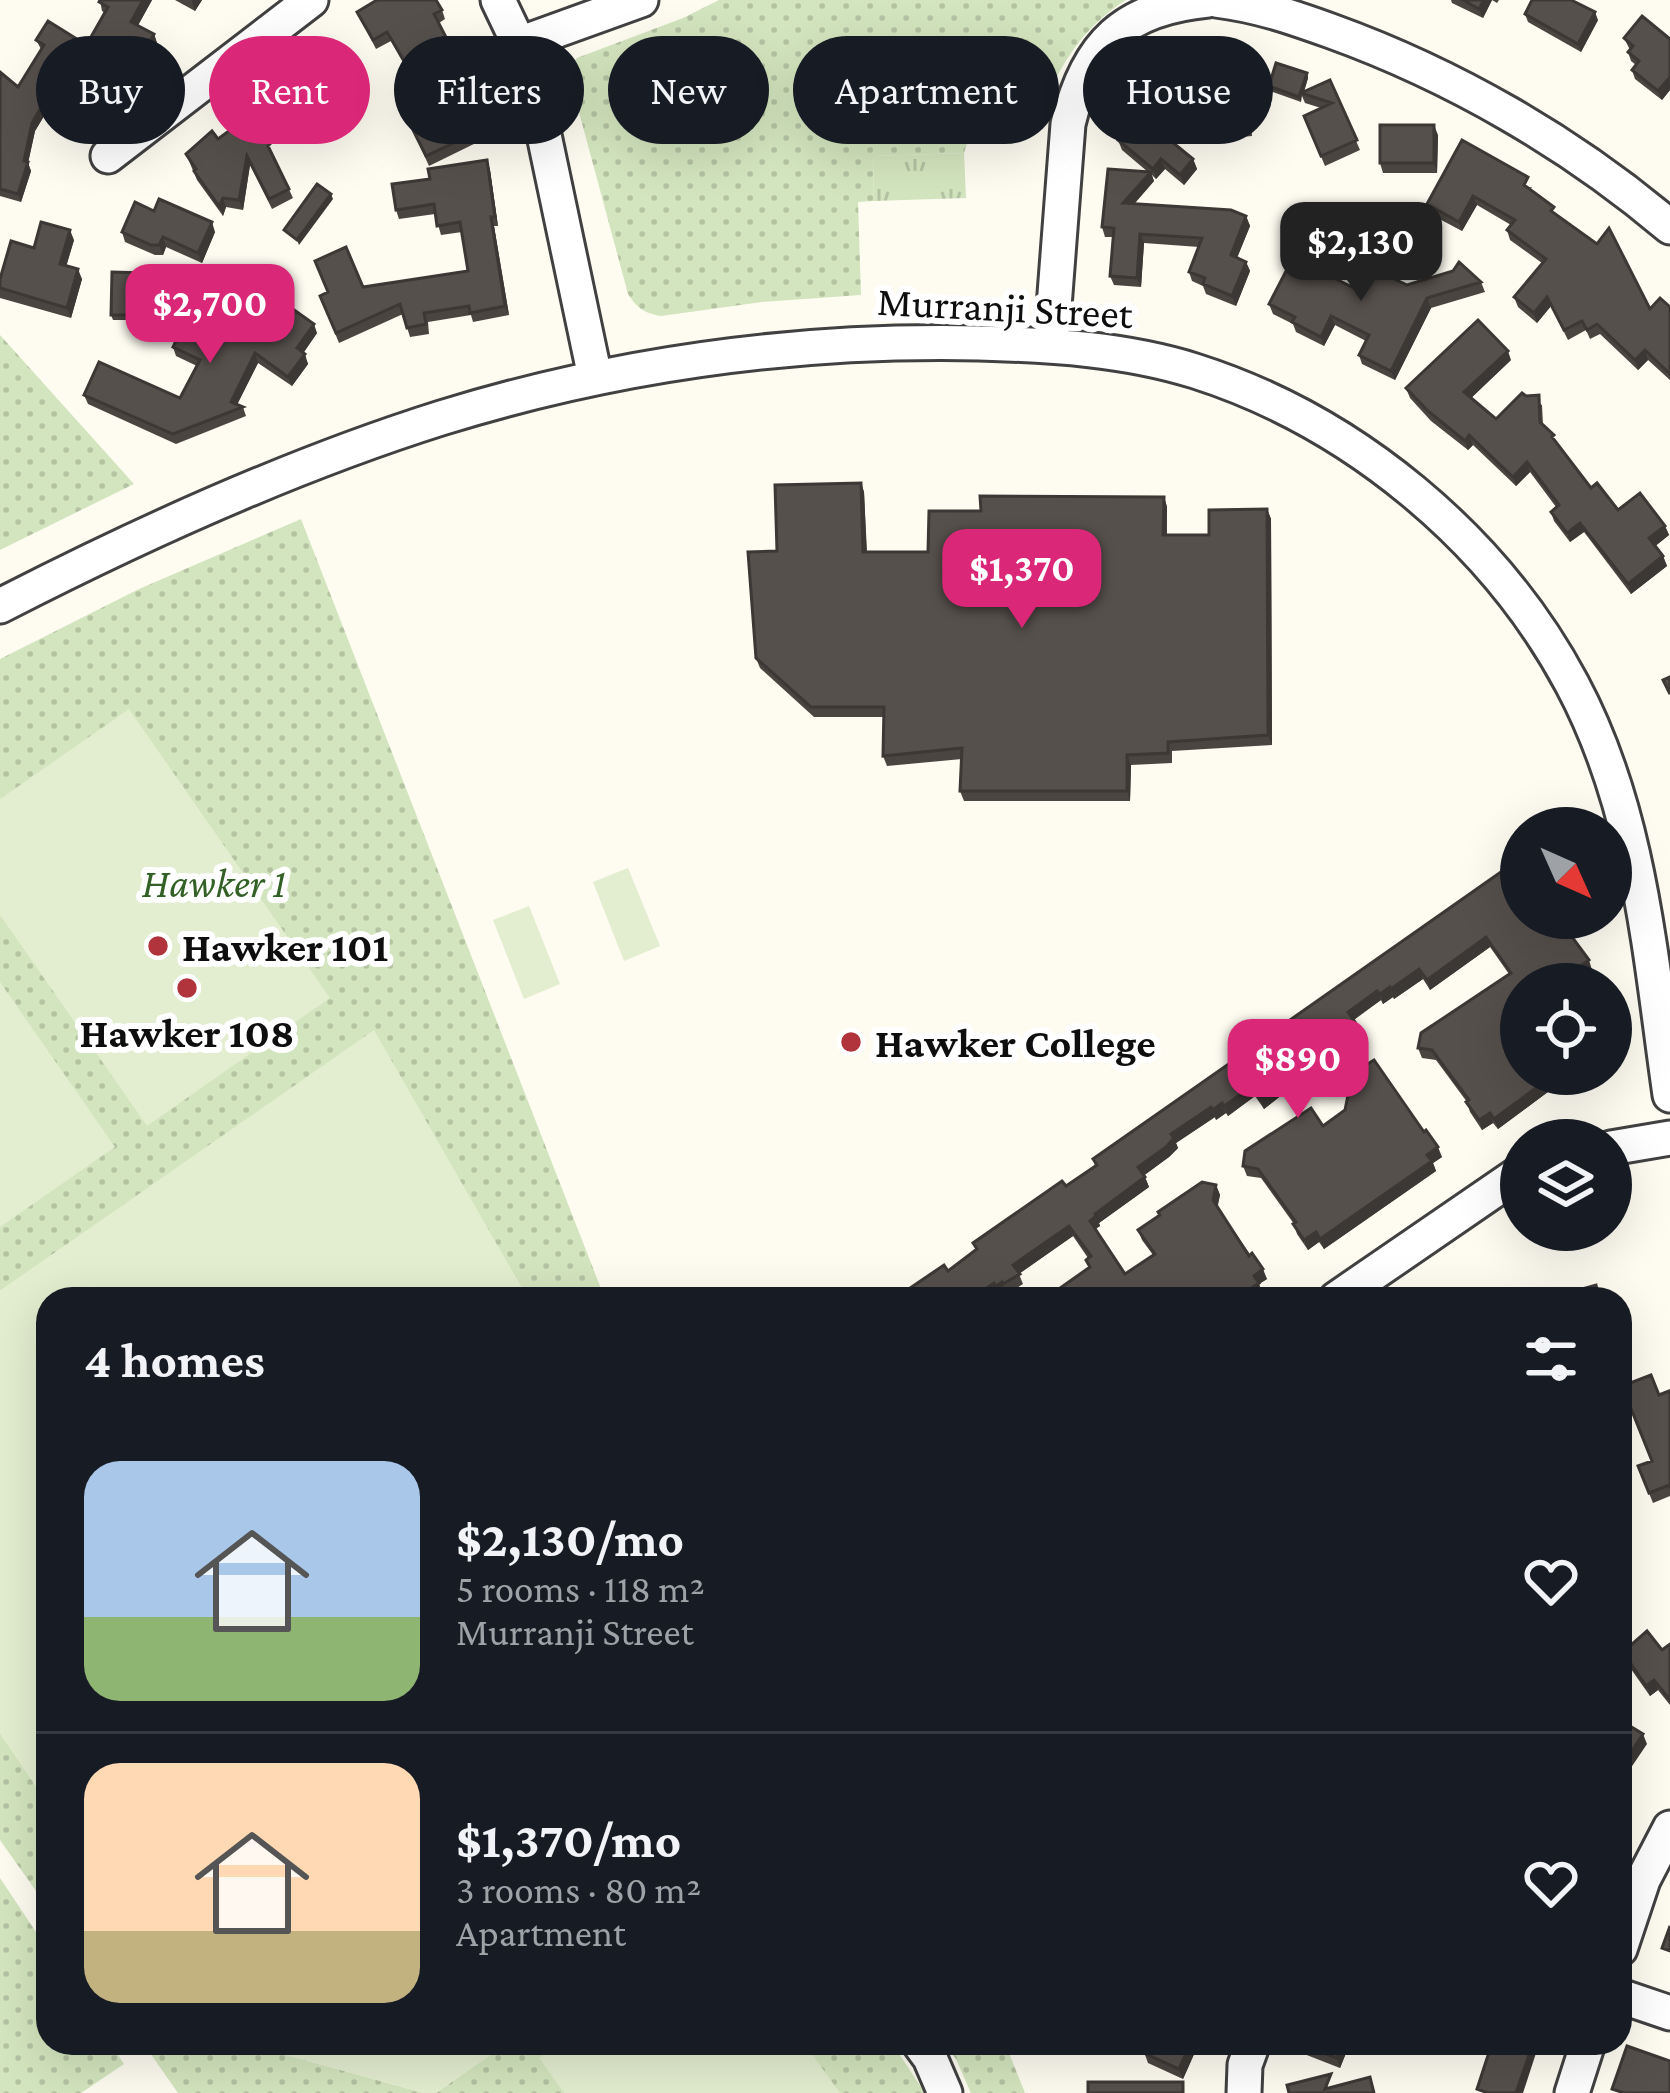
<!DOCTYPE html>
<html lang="en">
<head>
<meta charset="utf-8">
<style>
  body { margin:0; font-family:"Crimson Pro",serif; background:#20242c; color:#f1f3f6; height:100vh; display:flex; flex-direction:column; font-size:45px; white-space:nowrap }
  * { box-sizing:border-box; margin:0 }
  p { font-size:39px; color:#9ea1a6 }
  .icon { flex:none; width:66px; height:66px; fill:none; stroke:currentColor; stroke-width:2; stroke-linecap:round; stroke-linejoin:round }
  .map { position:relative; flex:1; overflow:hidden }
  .panel { position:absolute; left:36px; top:1287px; width:1596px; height:768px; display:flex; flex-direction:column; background:#171b24; border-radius:36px; box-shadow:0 12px 48px #0002 }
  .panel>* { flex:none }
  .guide { position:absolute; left:36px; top:36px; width:1599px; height:108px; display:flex; gap:24px }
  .needle { width:78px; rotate:135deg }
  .buttons { position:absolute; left:1500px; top:807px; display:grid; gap:24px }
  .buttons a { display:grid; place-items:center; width:132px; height:132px; border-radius:50%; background:#171b24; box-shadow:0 12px 48px #0002; font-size:60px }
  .price { position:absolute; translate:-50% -102px; padding:0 27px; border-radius:24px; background:#db2777; color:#fff; font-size:39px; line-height:78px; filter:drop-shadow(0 3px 6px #0008) }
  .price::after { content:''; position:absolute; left:50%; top:72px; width:36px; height:27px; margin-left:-18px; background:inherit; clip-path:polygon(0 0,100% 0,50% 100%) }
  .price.current { background:#222; color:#fff }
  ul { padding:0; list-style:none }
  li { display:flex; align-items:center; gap:36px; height:300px; padding:0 48px }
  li+li { border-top:3px solid #363941 }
  li span { display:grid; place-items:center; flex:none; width:336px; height:240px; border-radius:36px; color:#555 }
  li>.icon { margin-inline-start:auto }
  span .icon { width:144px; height:144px; fill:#fffc; stroke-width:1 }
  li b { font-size:51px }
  h2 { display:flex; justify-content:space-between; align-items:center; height:144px; padding:0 48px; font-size:51px }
  .tag { padding:0 42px; border-radius:54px; background:#171b24; box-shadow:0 12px 48px #0002; font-size:42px; line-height:108px }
  .tag.current { background:#db2777; color:#fff }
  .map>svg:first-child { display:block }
  .grass { fill:url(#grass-tufts) }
  .park { fill:url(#park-dots) }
  .pitch { fill:#e3edcf }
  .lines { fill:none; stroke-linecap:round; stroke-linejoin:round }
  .minor-casing { stroke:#414141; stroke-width:39 }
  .minor { stroke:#fff; stroke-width:33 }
  .wall { fill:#4a4541 }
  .shaded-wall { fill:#3c3835 }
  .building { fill:#56504c; stroke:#3c3835; stroke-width:3 }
  .poi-dot { fill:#b1343c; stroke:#fff; stroke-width:4.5 }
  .labels { text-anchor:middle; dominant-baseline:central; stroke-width:12; stroke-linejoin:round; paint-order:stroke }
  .street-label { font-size:42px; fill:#0e0e0e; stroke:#fff }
  .park-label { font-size:42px; font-style:italic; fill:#326025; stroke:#fff }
  .poi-label { font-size:42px; font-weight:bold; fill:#0e0e0e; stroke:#fff; text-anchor:start }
</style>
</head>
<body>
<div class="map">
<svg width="1670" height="2093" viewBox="0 0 1670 2093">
  <defs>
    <pattern id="grass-tufts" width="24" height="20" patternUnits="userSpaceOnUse" patternTransform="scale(3)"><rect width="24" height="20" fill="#d3e5be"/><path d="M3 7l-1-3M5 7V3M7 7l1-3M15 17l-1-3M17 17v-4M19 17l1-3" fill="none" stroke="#b4c3a2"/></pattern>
    <pattern id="park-dots" width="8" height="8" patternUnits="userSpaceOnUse" patternTransform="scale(3)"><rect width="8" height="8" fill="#d3e5be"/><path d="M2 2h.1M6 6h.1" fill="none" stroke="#b4c3a2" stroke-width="1.8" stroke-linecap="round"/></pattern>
  </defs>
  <rect width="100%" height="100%" fill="#fefbf1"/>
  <path class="grass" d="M964,153L966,198L874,201L873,156Z"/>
  <path class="park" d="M719,0H1126C1081,28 1056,70 1039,119C1003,120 976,112 964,153L873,156L874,201L858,202L861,295L762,302L661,316C644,313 637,308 628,294L569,75L570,65L577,58L683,18Z
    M0,335L134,484L0,550Z
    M301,519L605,1299H528L374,1031L0,1291V659L139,589Z
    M0,1733L48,1804V1908L0,1840Z
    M0,1878L48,1950V2043H110L124,2064L81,2093H0Z
    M143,2043H255L261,2048L424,2093H178Z
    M507,2043H892L925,2093H436Z
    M944,2043H1005L1025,2093H971L956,2059Z"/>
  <path class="pitch" d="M129,709L330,998L147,1126L0,915V799Z
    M628,868L660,946L624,961L593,882Z
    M529,906L560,984L524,999L493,920Z
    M0,982L115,1147L0,1227Z
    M374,1030L528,1299H48V1804L0,1733V1291Z
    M255,2043H507L436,2093H424L260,2048Z
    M560,2043H804L840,2093H564L539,2058Z"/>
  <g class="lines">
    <defs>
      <path id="minor" d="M498,0L519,44L540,116L595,377
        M1216,0C1257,5 1292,17 1331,31C1453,75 1571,143 1670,227
        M519,44L641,0
        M108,156L311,0
        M1051,346L1068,124C1087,44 1124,8 1208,0
        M0,606C142,533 289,466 441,418C616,364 796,339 979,343C1051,345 1125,349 1195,371C1352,421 1494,538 1572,684C1640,811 1650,955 1670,1095
        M1611,1148L1670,1138
        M1336,1299L1521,1172
        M1620,1949L1643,1880L1670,1828
        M1620,1996L1670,2013
        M919,2043L930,2058L945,2093
        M1244,2093L1245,2065L1253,2043
        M1572,2093L1588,2043"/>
    </defs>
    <use href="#minor" class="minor-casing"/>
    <use href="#minor" class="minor"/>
  </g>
  <path class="wall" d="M100,0H152L138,25L154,34L157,43L141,73L95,47L91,37L105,13L102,11Z
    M175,0H202L195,11Z
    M1451,0H1499L1497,3L1492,0L1483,18L1452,3Z
    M442,10L445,19L439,23L454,56L440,65L460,107L477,132L480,141L429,166L410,124L423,118L409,87L415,84L391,41L376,49L357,12Z
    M1525,14L1598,20L1581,52L1528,22Z
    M1624,38L1670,39V90L1662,100L1635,79L1632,70L1636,65L1631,61L1628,52L1630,50Z
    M36,40L91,54L60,105L53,101L35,131L28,163L31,171L21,202L0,196V72L18,87L41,49Z
    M1244,65L1252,136L1220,139L1216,130Z
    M1307,73L1308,78L1304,92L1330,80L1360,150L1325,166L1304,116L1321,108L1305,103L1302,96L1301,102L1270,91L1269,86Z
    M276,74L345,127L320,143L302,114L265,138L293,198L272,209L250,165L243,210L226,207L223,216L197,180L186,154L218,139L258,110L255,104L282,86Z
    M1196,102L1200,112L1173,143L1193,159L1197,169L1184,185L1165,169L1156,179L1151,174L1154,181L1135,203L1246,216L1250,226L1237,258L1246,262L1250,271L1236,306L1206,294L1203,286L1192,281L1189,272L1199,247L1144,243L1141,287L1114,285L1110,276L1114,237H1105L1102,227L1148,172L1122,150L1118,140L1140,121Z
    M1438,135L1437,173H1383L1380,163Z
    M487,160L490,170L498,226H494L509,315L473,322L471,315L428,322L429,334L410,337L403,314L339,343L320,296L363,287L468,271L462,232L441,235L435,214L399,219L396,210Z
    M1532,187L1530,190L1650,309L1670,307V380L1648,360L1638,370L1600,334L1590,339L1586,330L1568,340L1551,306L1537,323L1518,307L1514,297L1542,263L1510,240L1507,230L1511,225L1477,205L1462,231L1430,214L1427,204Z
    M154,211L215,232L202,263L166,247L163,255H155L125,242L122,232Z
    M74,240L66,266L82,279L71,318L0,298V279L34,248Z
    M1323,261L1327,270L1325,274L1360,291L1407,285L1481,282L1485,292L1431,308L1395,380L1362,364L1359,355L1366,341L1335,325L1324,346L1296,332L1293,324L1273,314L1269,304Z
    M146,278L145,315L134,320H113L111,315Z
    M317,333L303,353L308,364L292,386L258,363L237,404L243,407L246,416L176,444L88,404L84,395L180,398L197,366L176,356L173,347L221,337Z
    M1511,360L1471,398L1496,419L1526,396L1542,405L1543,425L1591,488L1618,510L1665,526L1669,535L1655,546L1663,556L1667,566L1631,594L1584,532L1570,542L1554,521L1551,512L1556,507L1530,472L1516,486L1473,445L1468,450L1431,421L1410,398L1406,388Z
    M861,483L864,492L867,552H928L981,511L1164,497L1167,507V535H1209L1267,509L1271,519L1272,745L1172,751V763L1131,765L1130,801H964L960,791L962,759L887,766L883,756L884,717H814L760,668L756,658L777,551Z
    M1521,918L1543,924L1592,970L1521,984V1030L1511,1037L1521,1074H1572L1498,1129L1493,1123L1482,1130L1470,1112L1467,1102L1436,1060L1422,1058L1418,1048L1509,974L1490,947L1430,990L1423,979L1394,999L1393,997L1383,1004L1381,1000L1354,1020L1358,1032L1341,1044L1358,1070L1442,1157L1433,1163L1436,1171L1324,1249L1319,1242L1308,1250L1297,1234L1294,1224L1261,1178L1247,1176L1243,1166L1323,1126L1345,1110L1347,1099L1331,1075L1328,1077L1323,1070L1316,1074L1314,1070L1264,1109L1255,1096L1228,1116L1226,1113L1216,1120L1215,1117L1176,1143L1178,1148L1169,1157L1144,1175L1149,1187L1099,1223L1100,1226L1095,1229L1125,1274L1153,1255L1142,1240L1138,1230L1216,1185L1220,1195L1217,1206L1267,1279L1259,1284L1262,1293L1253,1299H1037L1046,1298L1089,1269L1086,1260L1088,1258L1073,1236L1019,1274L1023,1284L1007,1294L1005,1292L999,1296L997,1293L988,1299H894L948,1271L976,1251L973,1243L1066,1186L1095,1166L1093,1159L1293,1028L1290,1020Z
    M1620,1340L1631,1380L1620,1383Z
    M1670,1394V1496L1653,1503L1638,1466L1652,1461L1659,1395Z
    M1670,1644V1705L1658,1690L1650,1696L1626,1662L1623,1652L1662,1650Z
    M1124,2043H1199L1183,2079L1148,2063L1144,2052Z
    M1296,2043H1350L1340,2068L1299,2052Z"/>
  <path class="shaded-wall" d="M143,0H152L135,31L131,22Z
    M192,0H202L195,11L192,2Z
    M1484,0H1492L1483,18L1479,9Z
    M1595,12L1598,20L1581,52L1578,44Z
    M154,34L157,43L141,73L138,63Z
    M88,46L91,54L60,105L57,97Z
    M1240,55L1244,65L1252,136L1249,126Z
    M1307,73L1308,78L1303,94L1301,93V102L1299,97Z
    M1670,77V90L1662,100L1658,91Z
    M50,92L53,101L35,131L28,163L31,171L21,202L18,194L32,123Z
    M1196,102L1200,112L1170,147L1166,137Z
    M298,105L302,114L263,140L259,130Z
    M342,117L345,127L320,143L317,133Z
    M1434,125L1438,135L1437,173L1434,163Z
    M247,156L250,165L243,210L239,200Z
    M1161,159L1165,169L1156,179L1153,169Z
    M1193,159L1197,169L1184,185L1180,175Z
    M487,160L490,170L498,226L495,217Z
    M1151,172L1154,181L1127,212L1123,203Z
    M331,194L333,199L299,245L297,240Z
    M1473,196L1477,205L1462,231L1459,222Z
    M223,198L226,207L223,216L219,206Z
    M1246,216L1250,226L1234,265L1231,255Z
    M491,217L494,226L509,315L505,306Z
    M212,222L215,232L202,263L198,253Z
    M70,230L74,240L64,274L60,264Z
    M1140,234L1144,243L1141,287L1137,278Z
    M163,237L166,247L163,255L159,245Z
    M1246,262L1250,271L1236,306L1232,296Z
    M78,269L82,279L71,318L67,308Z
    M1547,297L1551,306L1537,323L1534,313Z
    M1427,298L1431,308L1395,380L1391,371Z
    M1331,316L1335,325L1324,346L1321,337Z
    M314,324L317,333L300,358L297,348Z
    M1645,350L1648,360L1638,370L1635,360Z
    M1508,351L1511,360L1468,401L1464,392Z
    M255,353L258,363L234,411L231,402Z
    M305,354L308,364L292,386L288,377Z
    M1469,435L1473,445L1468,450L1465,441Z
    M1527,462L1530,472L1516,486L1513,477Z
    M861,483L864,492L867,562L863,552Z
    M1164,497L1167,507L1166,545L1163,535Z
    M1267,509L1271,519L1272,745L1268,735Z
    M1580,523L1584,532L1570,542L1567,533Z
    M1665,526L1669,535L1653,548L1649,538Z
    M1663,556L1667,566L1631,594L1628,584Z
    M1127,755L1131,765L1130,801L1127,791Z
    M1486,937L1490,947L1430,990L1427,980Z
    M1589,960L1592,970L1573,984H1567L1564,977Z
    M1419,969L1423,979L1394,999L1391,989Z
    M1390,987L1393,997L1383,1004L1380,994Z
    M1377,991L1381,1000L1351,1021L1348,1012Z
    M1521,1018V1030L1509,1039L1505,1029Z
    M1355,1022L1358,1032L1339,1045L1335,1035Z
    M1310,1060L1314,1070L1264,1109L1260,1099Z
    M1319,1060L1323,1070L1316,1074L1313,1064Z
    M1555,1074H1572L1498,1129L1494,1119Z
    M1251,1087L1255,1096L1228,1116L1224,1106Z
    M1222,1103L1226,1113L1216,1120L1213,1110Z
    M1211,1107L1215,1117L1176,1143L1178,1148L1169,1157L1142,1177L1138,1167L1171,1134Z
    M1490,1113L1493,1123L1482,1130L1479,1120Z
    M1438,1147L1442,1157L1433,1163L1436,1171L1324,1249L1320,1239Z
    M1145,1177L1149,1187L1099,1223L1100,1226L1093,1231L1090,1221L1095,1214Z
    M1216,1185L1220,1195L1217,1210L1213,1200Z
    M1069,1226L1073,1236L1017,1275L1013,1265Z
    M1316,1232L1319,1242L1308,1250L1304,1240Z
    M1263,1269L1267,1279L1259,1284L1262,1293L1253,1299H1235L1254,1276Z
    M1002,1282L1005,1292L999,1296L996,1286Z
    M994,1283L997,1293L988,1299H970Z
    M1654,1680L1658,1690L1650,1696L1646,1686Z
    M1643,1734L1647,1744L1620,1784V1769Z
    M1191,2043H1199L1183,2079L1179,2069Z
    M1343,2043H1350L1340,2068L1337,2058Z
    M1533,2043H1537L1538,2047L1523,2093H1516Z"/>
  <path class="building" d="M100,0H143L131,22L154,34L138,63L91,37L108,7L99,2Z
    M377,0H436L442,10L434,14L451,47L436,56L460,107L464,105L477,132L426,156L410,124L424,117L409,87L417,83L387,32L373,40L357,12Z
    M1463,0H1484L1479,9Z
    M1532,0H1571L1595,12L1578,44L1525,14Z
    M1642,16L1670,39V77L1658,91L1632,70L1639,61L1628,52L1633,46L1624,38Z
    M48,21L88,46L57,97L50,92L32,123L24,161L28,162L18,194L0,189V72L18,87L44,45L36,40Z
    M1240,55L1249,126L1216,130L1208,59Z
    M303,57L342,117L317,133L298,105L259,130L270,144L268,146L289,189L269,199L247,156L239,200L223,198L219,206L194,171L196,169L186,154L212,131L218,139L259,109L255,104L284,85L276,74Z
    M1276,63L1307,73L1299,97L1269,86Z
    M1330,80L1357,140L1321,156L1304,116L1332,103L1301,93Z
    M1173,82L1196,102L1166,137L1193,159L1180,175L1161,159L1153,169L1118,140L1137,118L1140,121Z
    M1380,125H1434V163H1380Z
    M1462,140L1528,177L1524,185L1554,207L1551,211L1597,244L1609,228L1650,309L1660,298L1670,307V374L1645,350L1635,360L1597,324L1587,330L1582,321L1564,330L1547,297L1534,313L1514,297L1546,259L1507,230L1515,220L1473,196L1459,222L1427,204Z
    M487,160L495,217H491L505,306L470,313L469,306L424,313L426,324L407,328L400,304L336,333L320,296L328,292L315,261L346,247L363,287L468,271L460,222L437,226L434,204L396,210L392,184L430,179L428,169Z
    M1108,169L1151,172L1123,203L1231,210L1246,216L1231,255L1246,262L1232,296L1203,284L1205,278L1189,272L1202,238L1140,234L1137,278L1110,276L1114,228L1102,227Z
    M317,184L331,194L297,240L284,230Z
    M159,199L212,222L198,253L163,237L159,245H151L122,232L135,202L154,211Z
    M41,222L70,230L60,264L78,269L67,308L0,288V279L11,241L34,248Z
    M1298,248L1323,261L1318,270L1360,291L1371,268L1407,285L1453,271L1459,262L1481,282L1427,298L1391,371L1359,355L1369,335L1331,316L1321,337L1292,322L1295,317L1269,304Z
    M112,272L144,273L143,310L132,315H111Z
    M259,285L314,324L297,348L305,354L288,377L255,353L231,402L243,407L173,434L84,395L99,362L180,398L200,360L173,347L186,320L221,337Z
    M1478,320L1508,351L1464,392L1496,419L1522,393L1526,396L1539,395L1540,422L1554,435L1552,437L1591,488L1597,483L1618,510L1640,493L1665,526L1649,538L1663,556L1628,584L1580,523L1567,533L1551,512L1559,505L1527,462L1513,477L1469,435L1465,441L1428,411L1406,388Z
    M861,483L863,552H928L929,511H981L980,496L1164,497L1163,535H1209V510L1267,509L1268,735L1168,742V753L1127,755V791H960L962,748L883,756L884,707H811L756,658L748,552L777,551L775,485Z
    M1670,677V694L1663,680Z
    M1521,858V918H1539L1543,924L1551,918H1558L1589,960L1564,977L1569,984H1521V1018L1505,1029L1521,1052V1074H1555L1494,1119L1490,1113L1479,1120L1466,1102L1469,1100L1432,1050L1418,1048L1421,1033L1511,973L1486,937L1427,980L1419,969L1391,989L1390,987L1380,994L1377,991L1348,1012L1355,1022L1335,1035L1358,1070L1374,1060L1424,1132L1426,1130L1438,1147L1427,1155L1432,1161L1320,1239L1316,1232L1304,1240L1293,1224L1296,1222L1258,1169L1243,1166L1245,1151L1311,1108L1323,1126L1345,1110L1348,1095L1327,1065L1324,1067L1319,1060L1313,1064L1310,1060L1260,1099L1251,1087L1224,1106L1222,1103L1213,1110L1211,1107L1171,1134L1174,1138L1166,1147L1138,1167L1145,1177L1095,1214L1096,1216L1090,1221L1125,1274L1155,1254L1138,1230L1160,1215L1158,1212L1202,1182L1216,1185L1213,1200L1249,1256L1252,1253L1263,1269L1254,1276L1259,1283L1235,1299H1037L1044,1294L1046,1298L1090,1267L1086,1260L1091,1256L1069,1226L1013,1265L1020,1274L1003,1284L1002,1282L996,1286L994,1283L970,1299H894L944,1265L948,1271L977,1249L973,1243L1062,1181L1066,1186L1097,1165L1093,1159L1260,1042L1264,1048L1295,1027L1290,1020Z
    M1596,1285L1599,1299H1546Z
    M1620,1343L1627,1370L1620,1372Z
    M1651,1375L1659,1395L1669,1391L1670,1394V1488L1669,1485L1649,1493L1638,1466L1652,1461L1622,1386Z
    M1647,1631L1662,1650L1670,1644V1700L1654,1680L1646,1686L1623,1652Z
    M1620,1720L1643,1734L1620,1769Z
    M1670,1926V1951L1662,1948Z
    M1142,2043H1191L1179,2069L1144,2053L1148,2045Z
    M1298,2043H1343L1337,2058Z
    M1492,2043H1533L1516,2093H1488L1477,2089Z
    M1627,2046L1670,2061V2093H1624L1612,2089Z
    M1331,2074L1325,2089L1370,2077L1374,2093H1289L1287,2085Z
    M1088,2082H1183V2093H1088Z"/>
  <g class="poi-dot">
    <circle cx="158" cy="946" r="12"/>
    <circle cx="187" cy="988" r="12"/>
    <circle cx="851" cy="1042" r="12"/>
  </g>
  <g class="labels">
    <g class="street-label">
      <text transform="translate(1005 307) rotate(3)">Murranji Street</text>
    </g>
    <g class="park-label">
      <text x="214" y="882">Hawker 1</text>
    </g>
    <g class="poi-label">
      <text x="182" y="946">Hawker 101</text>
      <text x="187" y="1032" text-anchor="middle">Hawker 108</text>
      <text x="875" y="1042">Hawker College</text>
    </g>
  </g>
</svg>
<div class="buttons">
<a><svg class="needle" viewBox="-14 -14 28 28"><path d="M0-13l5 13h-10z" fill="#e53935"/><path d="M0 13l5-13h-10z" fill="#9ea1a6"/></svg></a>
<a><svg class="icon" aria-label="locate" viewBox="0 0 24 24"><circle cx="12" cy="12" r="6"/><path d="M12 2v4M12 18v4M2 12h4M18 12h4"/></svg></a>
<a><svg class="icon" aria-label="layers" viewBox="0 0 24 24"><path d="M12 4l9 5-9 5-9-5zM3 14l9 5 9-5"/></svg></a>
</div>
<b class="price current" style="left:1361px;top:304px">$2,130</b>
<b class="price" style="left:210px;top:366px">$2,700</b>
<b class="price" style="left:1022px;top:631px">$1,370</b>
<b class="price" style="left:1298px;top:1121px">$890</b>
<div class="guide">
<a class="tag">Buy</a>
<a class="tag current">Rent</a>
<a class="tag">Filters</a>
<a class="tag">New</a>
<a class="tag">Apartment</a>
<a class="tag">House</a>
</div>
<section class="panel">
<h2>4 homes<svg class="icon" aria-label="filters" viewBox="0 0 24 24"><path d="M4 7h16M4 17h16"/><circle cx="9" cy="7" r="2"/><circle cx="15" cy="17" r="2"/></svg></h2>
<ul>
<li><span style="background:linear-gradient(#a9c7e8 65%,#8fb573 0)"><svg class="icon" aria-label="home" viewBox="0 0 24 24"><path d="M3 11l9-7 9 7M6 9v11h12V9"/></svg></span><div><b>$2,130/mo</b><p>5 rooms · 118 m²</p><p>Murranji Street</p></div><svg class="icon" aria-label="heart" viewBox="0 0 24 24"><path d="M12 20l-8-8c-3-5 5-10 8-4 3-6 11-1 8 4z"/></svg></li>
<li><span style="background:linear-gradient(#ffd9b3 70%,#c2b280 0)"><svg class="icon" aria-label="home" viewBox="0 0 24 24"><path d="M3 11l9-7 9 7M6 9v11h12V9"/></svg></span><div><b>$1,370/mo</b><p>3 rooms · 80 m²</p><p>Apartment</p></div><svg class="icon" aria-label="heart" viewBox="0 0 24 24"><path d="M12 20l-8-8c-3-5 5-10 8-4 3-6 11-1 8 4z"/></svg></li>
</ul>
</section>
</div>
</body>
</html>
